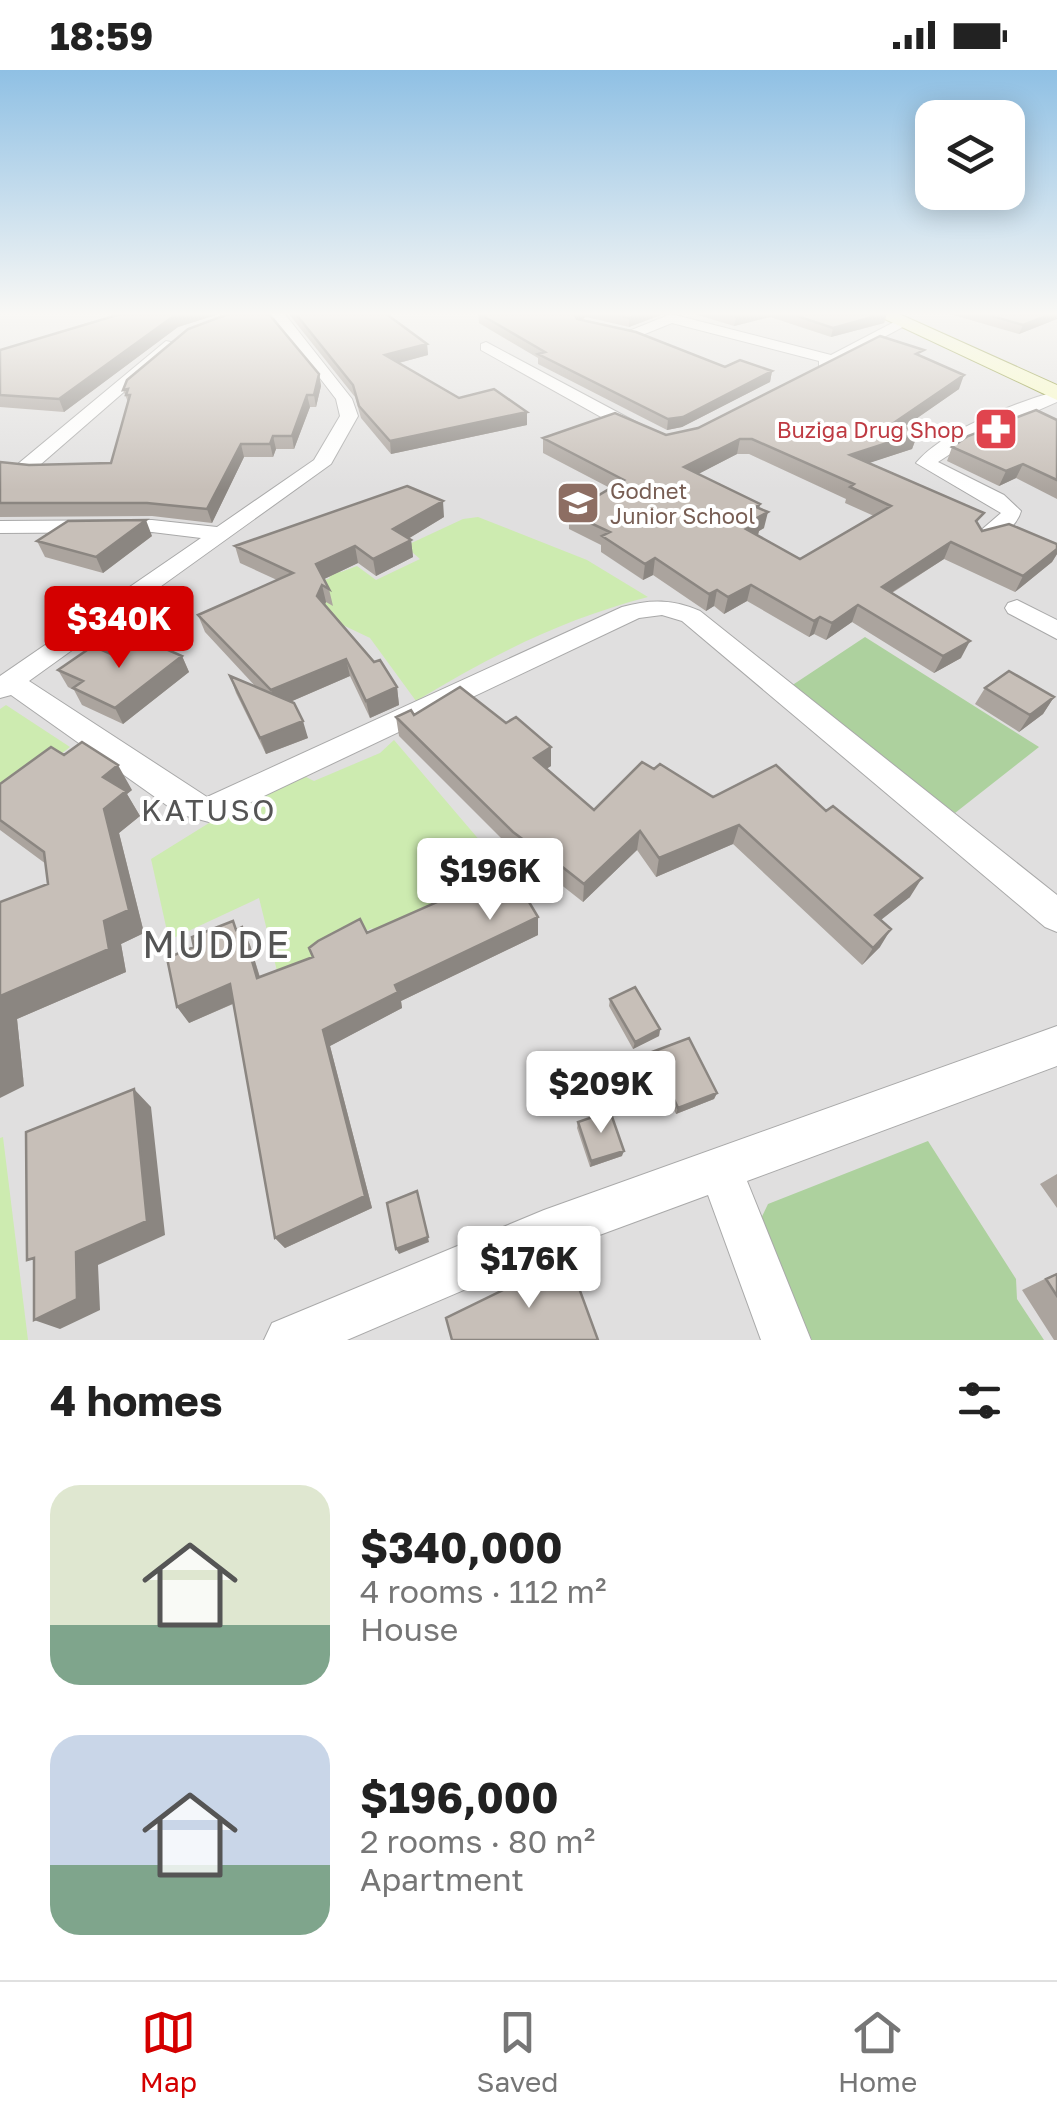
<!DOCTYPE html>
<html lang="en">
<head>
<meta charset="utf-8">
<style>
  body { margin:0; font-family:"Golos Text",sans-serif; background:#f6f6f6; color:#222; height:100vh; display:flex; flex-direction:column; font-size:38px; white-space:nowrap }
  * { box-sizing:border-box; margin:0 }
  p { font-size:32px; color:#767676 }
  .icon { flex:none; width:55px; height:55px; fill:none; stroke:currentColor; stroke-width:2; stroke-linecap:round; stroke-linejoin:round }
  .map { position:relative; height:1270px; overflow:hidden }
  .sheet { display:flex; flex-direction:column; background:#fff; flex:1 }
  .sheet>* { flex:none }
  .controls { position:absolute; left:915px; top:30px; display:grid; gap:20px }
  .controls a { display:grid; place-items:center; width:110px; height:110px; border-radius:20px; background:#fff; box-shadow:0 5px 25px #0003; font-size:50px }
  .price { position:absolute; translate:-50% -85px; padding:0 22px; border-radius:10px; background:#fff; color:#222; font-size:32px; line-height:65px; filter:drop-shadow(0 2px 5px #0008) }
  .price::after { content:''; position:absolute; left:50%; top:60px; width:30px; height:22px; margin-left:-15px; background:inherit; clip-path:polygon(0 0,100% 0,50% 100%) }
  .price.active { background:#d40000; color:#fff }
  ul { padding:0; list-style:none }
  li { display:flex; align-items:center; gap:30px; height:250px; padding:0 50px }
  li span { display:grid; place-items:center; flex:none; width:280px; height:200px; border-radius:30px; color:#555 }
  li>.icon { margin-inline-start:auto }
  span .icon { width:120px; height:120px; fill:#fffc; stroke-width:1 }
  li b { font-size:42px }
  h2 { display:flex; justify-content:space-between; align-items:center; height:120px; padding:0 50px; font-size:42px }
  .status { display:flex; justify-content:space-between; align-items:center; height:70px; padding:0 50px; background:#fff; direction:ltr }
  .status svg { height:28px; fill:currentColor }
  .dock { display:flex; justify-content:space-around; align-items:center; height:140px; border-top:2px solid #e0e0e0; background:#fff; font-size:28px; color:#767676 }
  .dock a { display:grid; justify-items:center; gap:5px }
  .dock .active { color:#d40000 }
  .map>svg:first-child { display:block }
  .residential { fill:#e0dfdf }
  .grass { fill:#cdebb0 }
  .forest { fill:#add19e }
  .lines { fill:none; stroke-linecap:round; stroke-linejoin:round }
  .street-casing { stroke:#a9a9a9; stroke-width:2 }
  .secondary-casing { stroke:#707d05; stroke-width:2 }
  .street { fill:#fff; fill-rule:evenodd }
  .secondary { fill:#f7fabf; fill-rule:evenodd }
  .wall { fill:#aba49e; fill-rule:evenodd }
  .shaded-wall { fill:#8b8681 }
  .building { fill:#c7bfb8; stroke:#8b8681; stroke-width:2.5; fill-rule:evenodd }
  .labels { text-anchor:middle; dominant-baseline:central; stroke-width:8; stroke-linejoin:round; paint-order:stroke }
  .far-health-label { font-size:22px; fill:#be3a42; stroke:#fff; text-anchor:end }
  .far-education-label { font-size:22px; fill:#785e54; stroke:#fff; text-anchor:start }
  .neighbourhood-label { font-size:30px; letter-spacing:2.5px; fill:#555; stroke:#fff }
  .near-quarter-label { font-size:38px; letter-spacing:2.5px; fill:#555; stroke:#fff }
</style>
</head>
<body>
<div class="status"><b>18:59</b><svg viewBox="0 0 49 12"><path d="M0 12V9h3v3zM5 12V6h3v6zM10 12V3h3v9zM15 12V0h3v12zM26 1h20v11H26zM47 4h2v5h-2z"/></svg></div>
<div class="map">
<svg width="1057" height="1270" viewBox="0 0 1057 1270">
  <rect width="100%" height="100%" fill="#f2efe9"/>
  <path class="residential" d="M0,243H1057V1270H0Z"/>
  <path class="grass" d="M478,447L587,490L648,527C563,549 490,586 416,631L370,568L282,526L330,508L322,499L331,495L341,502L357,496L376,510L420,489L405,476L463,449Z
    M6,635L70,677L0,732V639Z
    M394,670L510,806L380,870L372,858L278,905L259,828L169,870L151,789L209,753L304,706L314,711L380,683Z
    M3,1067L28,1270H0V1068Z"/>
  <path class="forest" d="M865,567L1039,677L955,743L791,616Z
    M928,1071L1016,1209L1017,1229L1044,1270H812L755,1161L768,1134Z"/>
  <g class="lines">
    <defs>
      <path id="street" d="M266,243H284L352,329L358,346L331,394L29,611L207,727L622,537C650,529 673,529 700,541L1057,825V862L1045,857L682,551L662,545L639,548L209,752L179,744L11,625L0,628V606L201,468L152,462L0,463V451L152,450L217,457L314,390L340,346L336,329L274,248Z
        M671,244L831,285L898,250L910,253L825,299L819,297V291L672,253L630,270L597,260L604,256L629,261Z
        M166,271L179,274L33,401H19V393Z
        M486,272L647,358L650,362L647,366H635L481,280V274Z
        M1057,321V332L973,369L938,392L1004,425L1021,441C1017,457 993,476 975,473L972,468L1001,443L916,393C942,361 1017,332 1057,321Z
        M1017,530L1057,550V569L1008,543L1005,538L1008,533Z
        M1057,956V996L747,1111L811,1270H761L708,1125L548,1184L347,1270H264L272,1253L544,1140Z"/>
      <path id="secondary" d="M872,243H897L1057,315V330Z"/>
    </defs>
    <use href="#street" class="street-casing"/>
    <use href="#secondary" class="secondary-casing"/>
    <use href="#street" class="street"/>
    <use href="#secondary" class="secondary"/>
  </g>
  <path class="wall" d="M124,243H222L178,257L64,342L0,337V280Z
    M288,243H385L427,274L428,285L399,293L459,328L527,355L391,384L361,348L355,327Z
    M478,243H666L629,257L586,247L581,250L725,297L772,301L770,312L682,357L667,360L538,294V288L479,253Z
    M691,243H887L884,253L831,267L770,247L734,256Z
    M946,243H1057V249L1019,264Z
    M922,287L959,319L904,357L918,363L912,379L868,393L979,455L982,461L1057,474V484L1052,492L1015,522L944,489L892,523L961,588L934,603L852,552L826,570L814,564L809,567L747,531L724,544L714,536L706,541L653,505L643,510L601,482V475L569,459V443L610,418L543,383V368L666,365L698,358ZM737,384H749L846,429L845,433L874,446L800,489L758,466L759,461L764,458L759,438L760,434L698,404Z
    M319,304L321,316L316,337H310L294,379H276L273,387H244L212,453L152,446L0,447V392L29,395L111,393L128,332L123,320Z
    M1057,350V429L1016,408L999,416L947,391L952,377Z
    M444,447L408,469L411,470L413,487L376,506L358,493L324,509L329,519L333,536L326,532L325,534L397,617L399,635L370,648L350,606L290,632L308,668L266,684L236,623L230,606L257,618L205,562L198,545L277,510L240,493L235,476Z
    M152,466L103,503L45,487L37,471Z
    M135,577L182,586L189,602L123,654L82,635L74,620L68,617L58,600Z
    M985,618L1054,627L1043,644L1019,662L975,634Z
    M414,645L506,653L551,677V696L547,698L594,740L654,699L713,727L910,827L881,850L880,877L862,895L733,774L656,807L637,780L583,832L555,810L530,834L538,847V865L401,931L402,938L330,976L372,1138L285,1178L275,1168L233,934L189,953L194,877L242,857L250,875L260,907L313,887L528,792L514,781L399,666L396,647Z
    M0,714L132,720L127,724L140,746L119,763L144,863L121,874L126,902L17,949L24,1016L0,832L48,814L46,794L0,760Z
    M610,929L660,959L659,966L633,979L609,936Z
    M652,982L717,1023L714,1029L676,1044L650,988Z
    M578,1052L622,1086L590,1097L577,1058Z
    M1057,1104V1138L1040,1114Z
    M1057,1203V1270H1054L1022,1220Z"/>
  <path class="shaded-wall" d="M186,243H222L178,257L64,342L59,329L174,246Z
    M578,243H586V247L574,254L575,245Z
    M643,243H666L629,257V248Z
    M752,243H771L770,247L734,256L736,247Z
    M887,243L884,253L831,267L833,258Z
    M1054,243H1057V249L1019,264L1023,255Z
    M427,274L428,285L387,296L385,285Z
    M772,301L770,312L682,357L667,360L668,349Z
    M319,304L321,316L316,337L314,325Z
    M964,305L959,319L890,367L895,352Z
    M307,325L310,337L294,379L292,366Z
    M527,342V355L391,384L390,371Z
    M918,363L912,379L845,401L850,385Z
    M273,366L276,379L273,387L270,374Z
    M740,369L737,384L681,413L684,397Z
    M241,374L244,387L212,453L207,439Z
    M1023,394L1016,408L999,416L1006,401Z
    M443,431L444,447L396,476L393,459Z
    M760,434L757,448L768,442L764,458L759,461L757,467L746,459L756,437Z
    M146,450L152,466L103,503L96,487Z
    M411,470L413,487L376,506L373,489Z
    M951,472L944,489L875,533L882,517Z
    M355,476L358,493L320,511L316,494Z
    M1057,479V484L1052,492L1015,522L1023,506Z
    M655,488L653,505L643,510L645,494Z
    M322,515L326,532L321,543L317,526Z
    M751,515L747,531L724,544L728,527Z
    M717,520L714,536L706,541L709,524Z
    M858,535L852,552L826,570L832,553Z
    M820,547L814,564L809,567L814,551Z
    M970,571L961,588L934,603L943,586Z
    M182,586L189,602L123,654L115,638Z
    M346,589L350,606L276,638L271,620Z
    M397,617L399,635L370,648L366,631Z
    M1054,627L1043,644L1019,662L1030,645Z
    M303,651L308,668L266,684L260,668Z
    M551,677V696L534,707V688Z
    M118,695L132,720L127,724L140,746L119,763L144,863L121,874L126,902L17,949L24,1016L0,1028V926L104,851L103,707Z
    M739,755L733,774L656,807L659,788Z
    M640,761L637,780L583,832L584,814Z
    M556,792L555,810L523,840V822Z
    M922,808L910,827L864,863L875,845Z
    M538,847V865L401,931L402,938L330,976L372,1138L285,1178L275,1168L323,960L395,915Z
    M242,857L250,875L265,925L257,908Z
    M891,859L880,877L862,895L873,878Z
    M230,914L239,931L189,953L177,937Z
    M660,959L659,966L633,979L635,972Z
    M134,1019L151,1037L165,1165L98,1195L100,1240L60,1259L34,1250L76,1182Z
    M717,1023L714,1029L676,1044L678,1038Z
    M624,1081L622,1086L590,1097L591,1091Z
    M419,1127L429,1172L399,1184L396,1179Z"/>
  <path class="building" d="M124,243H186L174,246L59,329L0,325V280Z
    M231,243H268L319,304L314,325H307L292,366H273L270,374H241L207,439L147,433H0V392L29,395L111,393L130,325H126L128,319L123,320L127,310L188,259Z
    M295,243H385L427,274L385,285L459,328L494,319L527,342L390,371L359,336L353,315Z
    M478,243H578L575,245L577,249L636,262L725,297L740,290L772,301L683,347L668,349L538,284L545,282Z
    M607,243H643L629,248Z
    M723,243H752L736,247Z
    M788,243H887L833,258Z
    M981,243H1054L1023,255Z
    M880,266L924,280L916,284L964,305L895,352L918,363L850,385L984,443L976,451L982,461L1009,454L1057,474V479L1023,506L951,472L882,517L970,571L943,586L858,535L832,553L820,547L814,551L751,515L728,527L717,520L709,524L655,488L645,494L602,466L610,462L569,443L624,410L543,368L615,343L666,365L698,358ZM740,369H752L854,414L850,417L891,436L800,489L746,459L761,451L757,448L768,442L756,437L760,434L684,397Z
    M1036,340L1057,350V410L1023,394L1006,401L952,377L968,366Z
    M407,416L443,431L393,459L411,470L373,489L355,476L316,494L329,519L322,515L317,526L374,592L380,590L397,617L366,631L346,589L271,620L198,545L293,503L235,476Z
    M146,450L96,487L37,471L68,451Z
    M145,570L182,586L115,638L73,618L83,611L58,600L93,576L111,584L126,573L135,577Z
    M1009,601L1054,627L1030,645L985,618Z
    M230,606L294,633L303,651L260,668Z
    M460,617L506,653L516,647L551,677L534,688L594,740L642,692L654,699L660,694L713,727L776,695L826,741L833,736L922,808L875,845L891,859L873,878L739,755L659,788L640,761L584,814L556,792L523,822L538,847L395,915L398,922L323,960L365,1126L275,1168L230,914L177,937L167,888L194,877L192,867L233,851L236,860L242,857L257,908L313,887L309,878L318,871L360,849L367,863L544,785L513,762L396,647L411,640L414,645Z
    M82,672L118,695L103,707L126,721L104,739L129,840L104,851L109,879L0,926V832L48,814L44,782L0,750V714L51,677L64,685Z
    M635,917L660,959L635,972L610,929Z
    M689,968L717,1023L678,1038L652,982Z
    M134,1019L147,1151L76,1182L77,1229L34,1250V1188L27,1190L26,1062Z
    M610,1041L624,1081L591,1091L578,1052Z
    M417,1121L428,1167L396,1179L387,1133Z
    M568,1188L598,1270H452L446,1248Z
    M1057,1204V1226L1046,1209Z"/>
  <linearGradient id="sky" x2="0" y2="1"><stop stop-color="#8fc0e4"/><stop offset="0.58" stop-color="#f9f8f5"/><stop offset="1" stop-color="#f9f8f5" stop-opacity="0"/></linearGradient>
  <rect width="1057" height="420" fill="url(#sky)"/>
  <defs>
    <symbol id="pharmacy-square" viewBox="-11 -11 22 22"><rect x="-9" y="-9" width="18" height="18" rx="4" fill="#e0444e" stroke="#fff"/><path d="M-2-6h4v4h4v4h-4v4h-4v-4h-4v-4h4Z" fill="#fff"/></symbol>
    <symbol id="school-square" viewBox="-11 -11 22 22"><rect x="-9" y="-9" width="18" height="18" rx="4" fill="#8d6e63" stroke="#fff"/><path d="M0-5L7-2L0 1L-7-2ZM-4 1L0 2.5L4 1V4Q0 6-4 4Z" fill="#fff"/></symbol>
  </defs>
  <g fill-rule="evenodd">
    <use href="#pharmacy-square" x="971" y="334" width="50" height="50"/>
    <use href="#school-square" x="553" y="408" width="50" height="50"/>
  </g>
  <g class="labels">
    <g class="far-health-label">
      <text x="964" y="359">Buziga Drug Shop</text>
    </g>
    <g class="far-education-label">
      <text x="610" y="420">Godnet<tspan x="610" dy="25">Junior School</tspan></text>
    </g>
    <g class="neighbourhood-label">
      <text x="209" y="740">KATUSO</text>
    </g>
    <g class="near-quarter-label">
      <text x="217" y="873">MUDDE</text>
    </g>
  </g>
</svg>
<div class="controls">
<a><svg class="icon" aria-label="layers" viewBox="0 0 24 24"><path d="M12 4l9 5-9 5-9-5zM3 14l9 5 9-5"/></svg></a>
</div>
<b class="price active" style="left:119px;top:601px">$340K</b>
<b class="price" style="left:490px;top:853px">$196K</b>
<b class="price" style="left:601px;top:1066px">$209K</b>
<b class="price" style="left:529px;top:1241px">$176K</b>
</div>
<section class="sheet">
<h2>4 homes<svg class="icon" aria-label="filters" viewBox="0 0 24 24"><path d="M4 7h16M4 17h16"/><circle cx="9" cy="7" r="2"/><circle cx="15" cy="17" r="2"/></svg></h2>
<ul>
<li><span style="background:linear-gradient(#dfe7d0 70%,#7fa58c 0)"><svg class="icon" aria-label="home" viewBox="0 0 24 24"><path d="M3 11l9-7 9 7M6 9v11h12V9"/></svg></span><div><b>$340,000</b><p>4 rooms · 112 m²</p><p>House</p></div></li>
<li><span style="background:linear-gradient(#c9d6e8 65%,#7fa58c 0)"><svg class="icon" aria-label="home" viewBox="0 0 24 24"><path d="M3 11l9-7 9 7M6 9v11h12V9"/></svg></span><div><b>$196,000</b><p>2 rooms · 80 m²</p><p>Apartment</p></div></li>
</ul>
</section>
<nav class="dock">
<a class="active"><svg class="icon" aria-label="map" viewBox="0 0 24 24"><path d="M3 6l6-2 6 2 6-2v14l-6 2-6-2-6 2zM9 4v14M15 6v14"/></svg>Map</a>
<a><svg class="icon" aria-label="saved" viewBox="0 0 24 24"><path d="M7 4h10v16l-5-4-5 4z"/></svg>Saved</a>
<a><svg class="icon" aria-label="home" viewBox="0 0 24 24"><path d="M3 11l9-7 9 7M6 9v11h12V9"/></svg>Home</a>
</nav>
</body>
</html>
